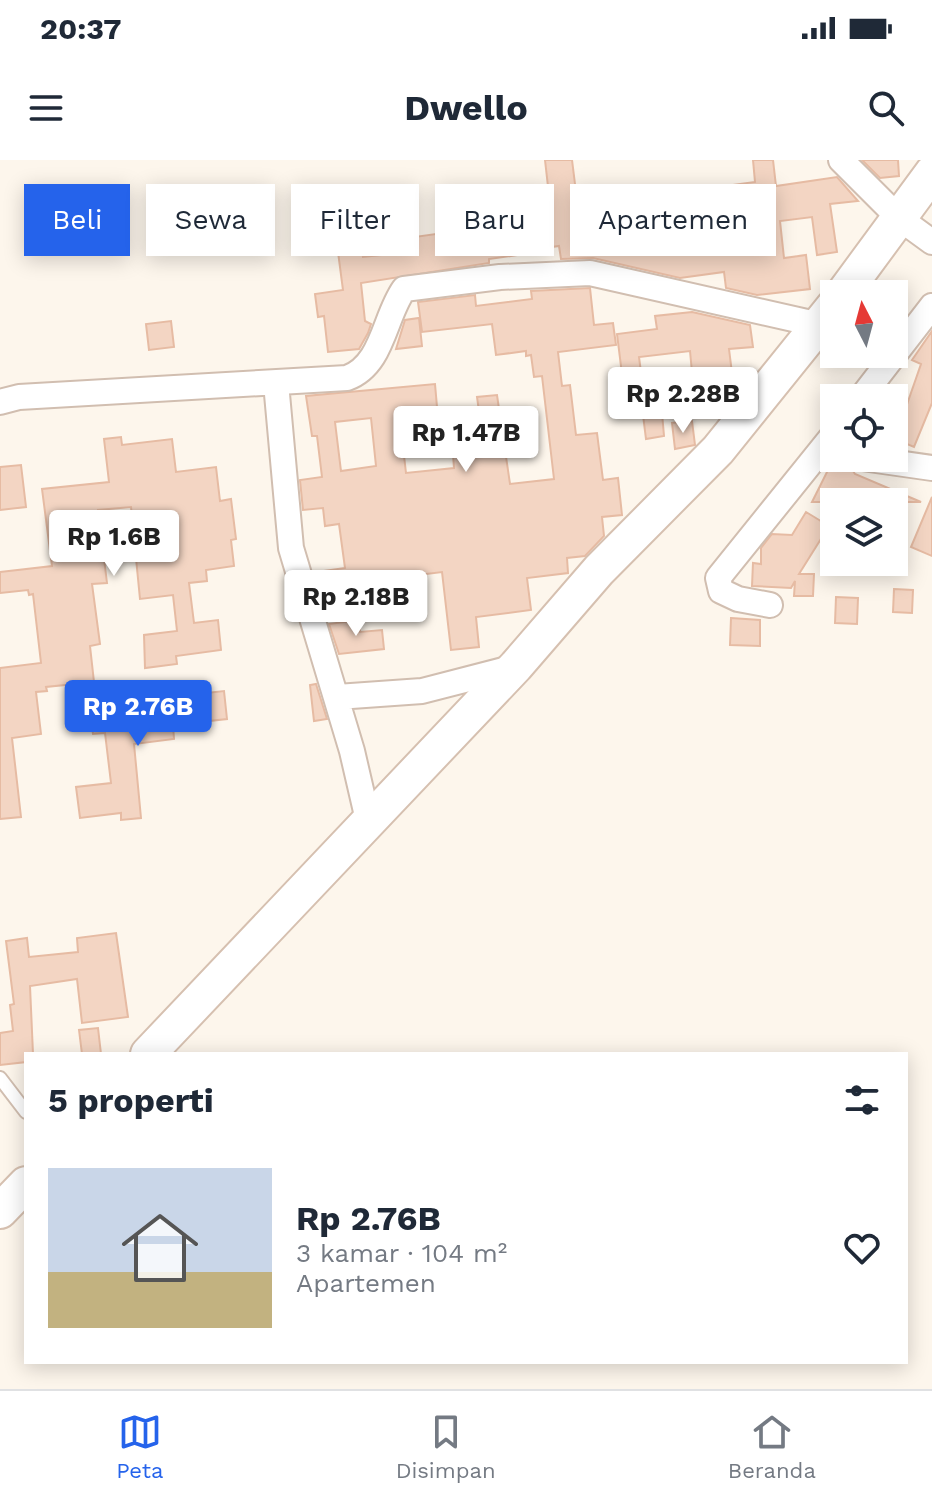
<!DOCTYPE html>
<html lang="id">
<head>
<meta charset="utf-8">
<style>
  body { margin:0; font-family:"Work Sans",sans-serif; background:#f2f2f3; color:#1f2937; height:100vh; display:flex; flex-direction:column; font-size:30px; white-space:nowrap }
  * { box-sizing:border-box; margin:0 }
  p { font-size:26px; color:#747a83 }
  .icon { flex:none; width:44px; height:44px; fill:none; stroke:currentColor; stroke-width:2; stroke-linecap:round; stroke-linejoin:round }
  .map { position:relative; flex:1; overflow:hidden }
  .panel { position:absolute; left:24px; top:892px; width:884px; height:312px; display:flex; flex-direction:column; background:#fff; border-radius:0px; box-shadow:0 4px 20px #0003 }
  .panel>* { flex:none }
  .hud { position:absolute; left:24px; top:24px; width:884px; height:72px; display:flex; gap:16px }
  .needle { width:52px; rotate:354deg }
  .buttons { position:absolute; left:820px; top:120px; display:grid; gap:16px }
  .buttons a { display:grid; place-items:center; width:88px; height:88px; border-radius:0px; background:#fff; box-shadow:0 4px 20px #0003; font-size:40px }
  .price { position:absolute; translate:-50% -68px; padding:0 18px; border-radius:8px; background:#fff; color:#222; font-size:26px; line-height:52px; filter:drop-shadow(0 2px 4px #0008) }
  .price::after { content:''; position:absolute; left:50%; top:48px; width:24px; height:18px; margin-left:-12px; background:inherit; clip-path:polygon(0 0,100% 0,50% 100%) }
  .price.on { background:#2563eb; color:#fff }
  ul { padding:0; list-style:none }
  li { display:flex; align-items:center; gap:24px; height:200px; padding:0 24px }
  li+li { border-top:2px solid #e0e1e3 }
  li span { display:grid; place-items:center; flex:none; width:224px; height:160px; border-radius:0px; color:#555 }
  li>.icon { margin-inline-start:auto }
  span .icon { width:96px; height:96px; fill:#fffc; stroke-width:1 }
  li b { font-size:34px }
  h2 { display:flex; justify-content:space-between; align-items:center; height:96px; padding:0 24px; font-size:34px }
  .chip { padding:0 28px; border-radius:0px; background:#fff; box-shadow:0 4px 20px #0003; font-size:28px; line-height:72px }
  .chip.on { background:#2563eb; color:#fff }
  .status { display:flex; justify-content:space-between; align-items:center; height:56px; padding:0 40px; background:#fff; direction:ltr }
  .status svg { height:22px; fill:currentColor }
  header { display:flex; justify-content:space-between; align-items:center; height:104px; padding:0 24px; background:#fff; font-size:36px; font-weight:700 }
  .dock { display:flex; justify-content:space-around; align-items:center; height:112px; border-top:2px solid #e0e1e3; background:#fff; font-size:22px; color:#747a83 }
  .dock a { display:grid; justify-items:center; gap:4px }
  .dock .on { color:#2563eb }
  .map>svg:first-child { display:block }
  .building { fill:#f3d5c3; stroke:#e6bba3; stroke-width:2; fill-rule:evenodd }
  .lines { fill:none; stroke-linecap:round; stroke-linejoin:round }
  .lane-casing { stroke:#d1beb0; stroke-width:16 }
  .street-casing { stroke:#d1beb0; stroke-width:28 }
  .secondary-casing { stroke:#d6c0b0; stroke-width:38 }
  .lane { stroke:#fff; stroke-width:12 }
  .street { stroke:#fff; stroke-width:24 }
  .secondary { stroke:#fff; stroke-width:34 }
</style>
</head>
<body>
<div class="status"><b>20:37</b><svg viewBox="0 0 49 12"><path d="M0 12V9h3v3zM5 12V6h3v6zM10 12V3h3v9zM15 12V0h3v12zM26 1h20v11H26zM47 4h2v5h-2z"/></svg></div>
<header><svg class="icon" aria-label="menu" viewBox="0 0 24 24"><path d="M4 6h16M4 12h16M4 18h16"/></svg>Dwello<svg class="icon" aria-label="search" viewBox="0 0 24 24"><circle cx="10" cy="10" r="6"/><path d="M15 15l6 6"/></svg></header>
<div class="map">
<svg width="932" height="1229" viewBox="0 0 932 1229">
  <rect width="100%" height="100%" fill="#fdf6ec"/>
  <path class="building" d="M545,0H572L577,40L608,37L611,64L646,59L648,73L699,66L695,30L755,22L753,0H773L776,26L837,17L858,41L830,44L837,92L817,95L812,57L780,61L784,98L806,95L810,129L757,135L726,128L724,112L680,118L593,98L561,99L559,86L518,92V95L489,99V103L361,123L365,161L371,164L368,173L359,189L328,192L324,156L318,157L315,134L343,130L338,92L362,89L363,97L401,93L400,79L465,70L463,50L484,48L486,68L552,62Z
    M862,0H898L899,16L880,18Z
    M590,128L594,165L613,163L616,185L558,192L562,226L570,225L576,275L597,273L603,320L618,318L622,355L602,357L604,376L585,396L567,398L568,413L527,418L531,450L476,457L479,487L451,490L442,412L394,418V422L325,430L323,411L345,408L339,364L325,366L323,348L303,350L300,320L322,317L317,276H312L306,236L435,224L437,247L399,252L406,313L454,308L450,254L479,251L477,237L497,235L510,324L554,319L542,216L534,217L531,195L526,196V191L496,195L492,164L422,172L418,142L475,135L476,146L532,139L531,131ZM371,258L376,306L341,311L335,262Z
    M692,152L750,165L753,187L729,189L735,237L718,241L715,220L693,223L690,191L639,197L645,243L626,246L617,174L657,169L655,156Z
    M419,158L422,186L396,189L405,160Z
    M171,161L174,187L149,190L146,164Z
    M932,171V243L914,287L895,279L921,204L912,200Z
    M662,253L664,276L646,279L643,255Z
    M692,261L695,285L675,289L672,263Z
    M121,277L122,285L172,279L176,312L216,307L220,341L231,339L236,379L231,380L234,406L206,410L207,421L189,423L194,463L218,460L221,490L176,496L177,504L145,508L144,475L177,471L173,435L140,439L131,347L98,350L107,423L92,424L100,484L90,486L94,522L46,527L47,531L36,532L41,574L12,578L21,657L0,659V508L41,503L33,434L29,435L28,430L0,433V412L52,406L42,329L109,322L104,279Z
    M834,298L849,305L855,314L921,342H812Z
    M21,305L26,347L0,350V307Z
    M932,337V396L911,387Z
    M806,352L829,366L799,414H814L813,436H794L795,421L791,428L752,426L753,403L761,404V388L772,374L792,375Z
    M894,429L913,430L912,453L893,452Z
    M836,437L858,438L857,464L835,463Z
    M731,458L760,460V486L730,485Z
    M359,460L360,472L382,470L384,489L339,494L329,464Z
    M316,524L327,559L314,561L310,525Z
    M224,531L227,559L173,565L174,579L134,584L141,658L121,660V653L80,658L76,627L111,623L105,573L93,574L89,548L134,544L135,550L190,543L189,535Z
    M116,773L128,857L82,863L77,819L30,826L33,894H26V902L0,905V873L13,871L10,845L14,844L6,781L27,778L29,797L78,792L77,778Z
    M98,868L101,894H82L79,870Z"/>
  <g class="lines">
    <defs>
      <path id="lane" d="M0,918L26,952"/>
      <path id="street" d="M841,0L899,58L932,82
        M276,223L291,388L352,591L368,660
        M861,238L932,146
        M0,242L19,237L347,218C383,205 384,157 404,129L500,117L590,113L820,165
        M862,298L932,308
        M770,445L738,439L721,431L718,418L834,274
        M337,537L422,531L515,507"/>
      <path id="secondary" d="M843,134L932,13
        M148,894L516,506L599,410L718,290L834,146
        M0,1051L26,1024"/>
    </defs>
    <use href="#lane" class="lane-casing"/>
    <use href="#street" class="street-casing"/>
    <use href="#secondary" class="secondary-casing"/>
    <use href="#lane" class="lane"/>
    <use href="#street" class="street"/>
    <use href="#secondary" class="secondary"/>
  </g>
</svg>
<div class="buttons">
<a><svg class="needle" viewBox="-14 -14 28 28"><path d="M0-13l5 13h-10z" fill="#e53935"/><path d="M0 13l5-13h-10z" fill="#747a83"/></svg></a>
<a><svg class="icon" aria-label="locate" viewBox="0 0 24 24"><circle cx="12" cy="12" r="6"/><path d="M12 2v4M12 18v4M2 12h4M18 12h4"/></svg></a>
<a><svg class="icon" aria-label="layers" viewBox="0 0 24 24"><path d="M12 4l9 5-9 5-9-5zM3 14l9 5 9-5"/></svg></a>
</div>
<b class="price" style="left:683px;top:275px">Rp 2.28B</b>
<b class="price" style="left:466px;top:314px">Rp 1.47B</b>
<b class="price" style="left:114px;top:418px">Rp 1.6B</b>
<b class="price" style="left:356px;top:478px">Rp 2.18B</b>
<b class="price on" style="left:138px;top:588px">Rp 2.76B</b>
<div class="hud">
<a class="chip on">Beli</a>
<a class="chip">Sewa</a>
<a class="chip">Filter</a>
<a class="chip">Baru</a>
<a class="chip">Apartemen</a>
</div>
<section class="panel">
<h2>5 properti<svg class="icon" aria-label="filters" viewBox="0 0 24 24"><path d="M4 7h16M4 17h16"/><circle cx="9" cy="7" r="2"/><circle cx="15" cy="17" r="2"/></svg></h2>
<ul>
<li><span style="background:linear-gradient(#c9d6e8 65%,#c2b280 0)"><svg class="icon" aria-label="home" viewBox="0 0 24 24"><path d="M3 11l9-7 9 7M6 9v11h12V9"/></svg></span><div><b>Rp 2.76B</b><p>3 kamar · 104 m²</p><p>Apartemen</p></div><svg class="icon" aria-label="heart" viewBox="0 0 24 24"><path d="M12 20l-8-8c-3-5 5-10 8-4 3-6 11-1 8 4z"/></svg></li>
</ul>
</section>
</div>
<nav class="dock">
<a class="on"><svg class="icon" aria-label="map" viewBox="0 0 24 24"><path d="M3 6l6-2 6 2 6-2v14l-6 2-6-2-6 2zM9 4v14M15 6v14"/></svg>Peta</a>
<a><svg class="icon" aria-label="saved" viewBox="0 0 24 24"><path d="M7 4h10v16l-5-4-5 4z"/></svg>Disimpan</a>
<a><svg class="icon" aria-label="home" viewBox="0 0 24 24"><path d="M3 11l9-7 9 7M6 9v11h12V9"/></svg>Beranda</a>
</nav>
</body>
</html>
